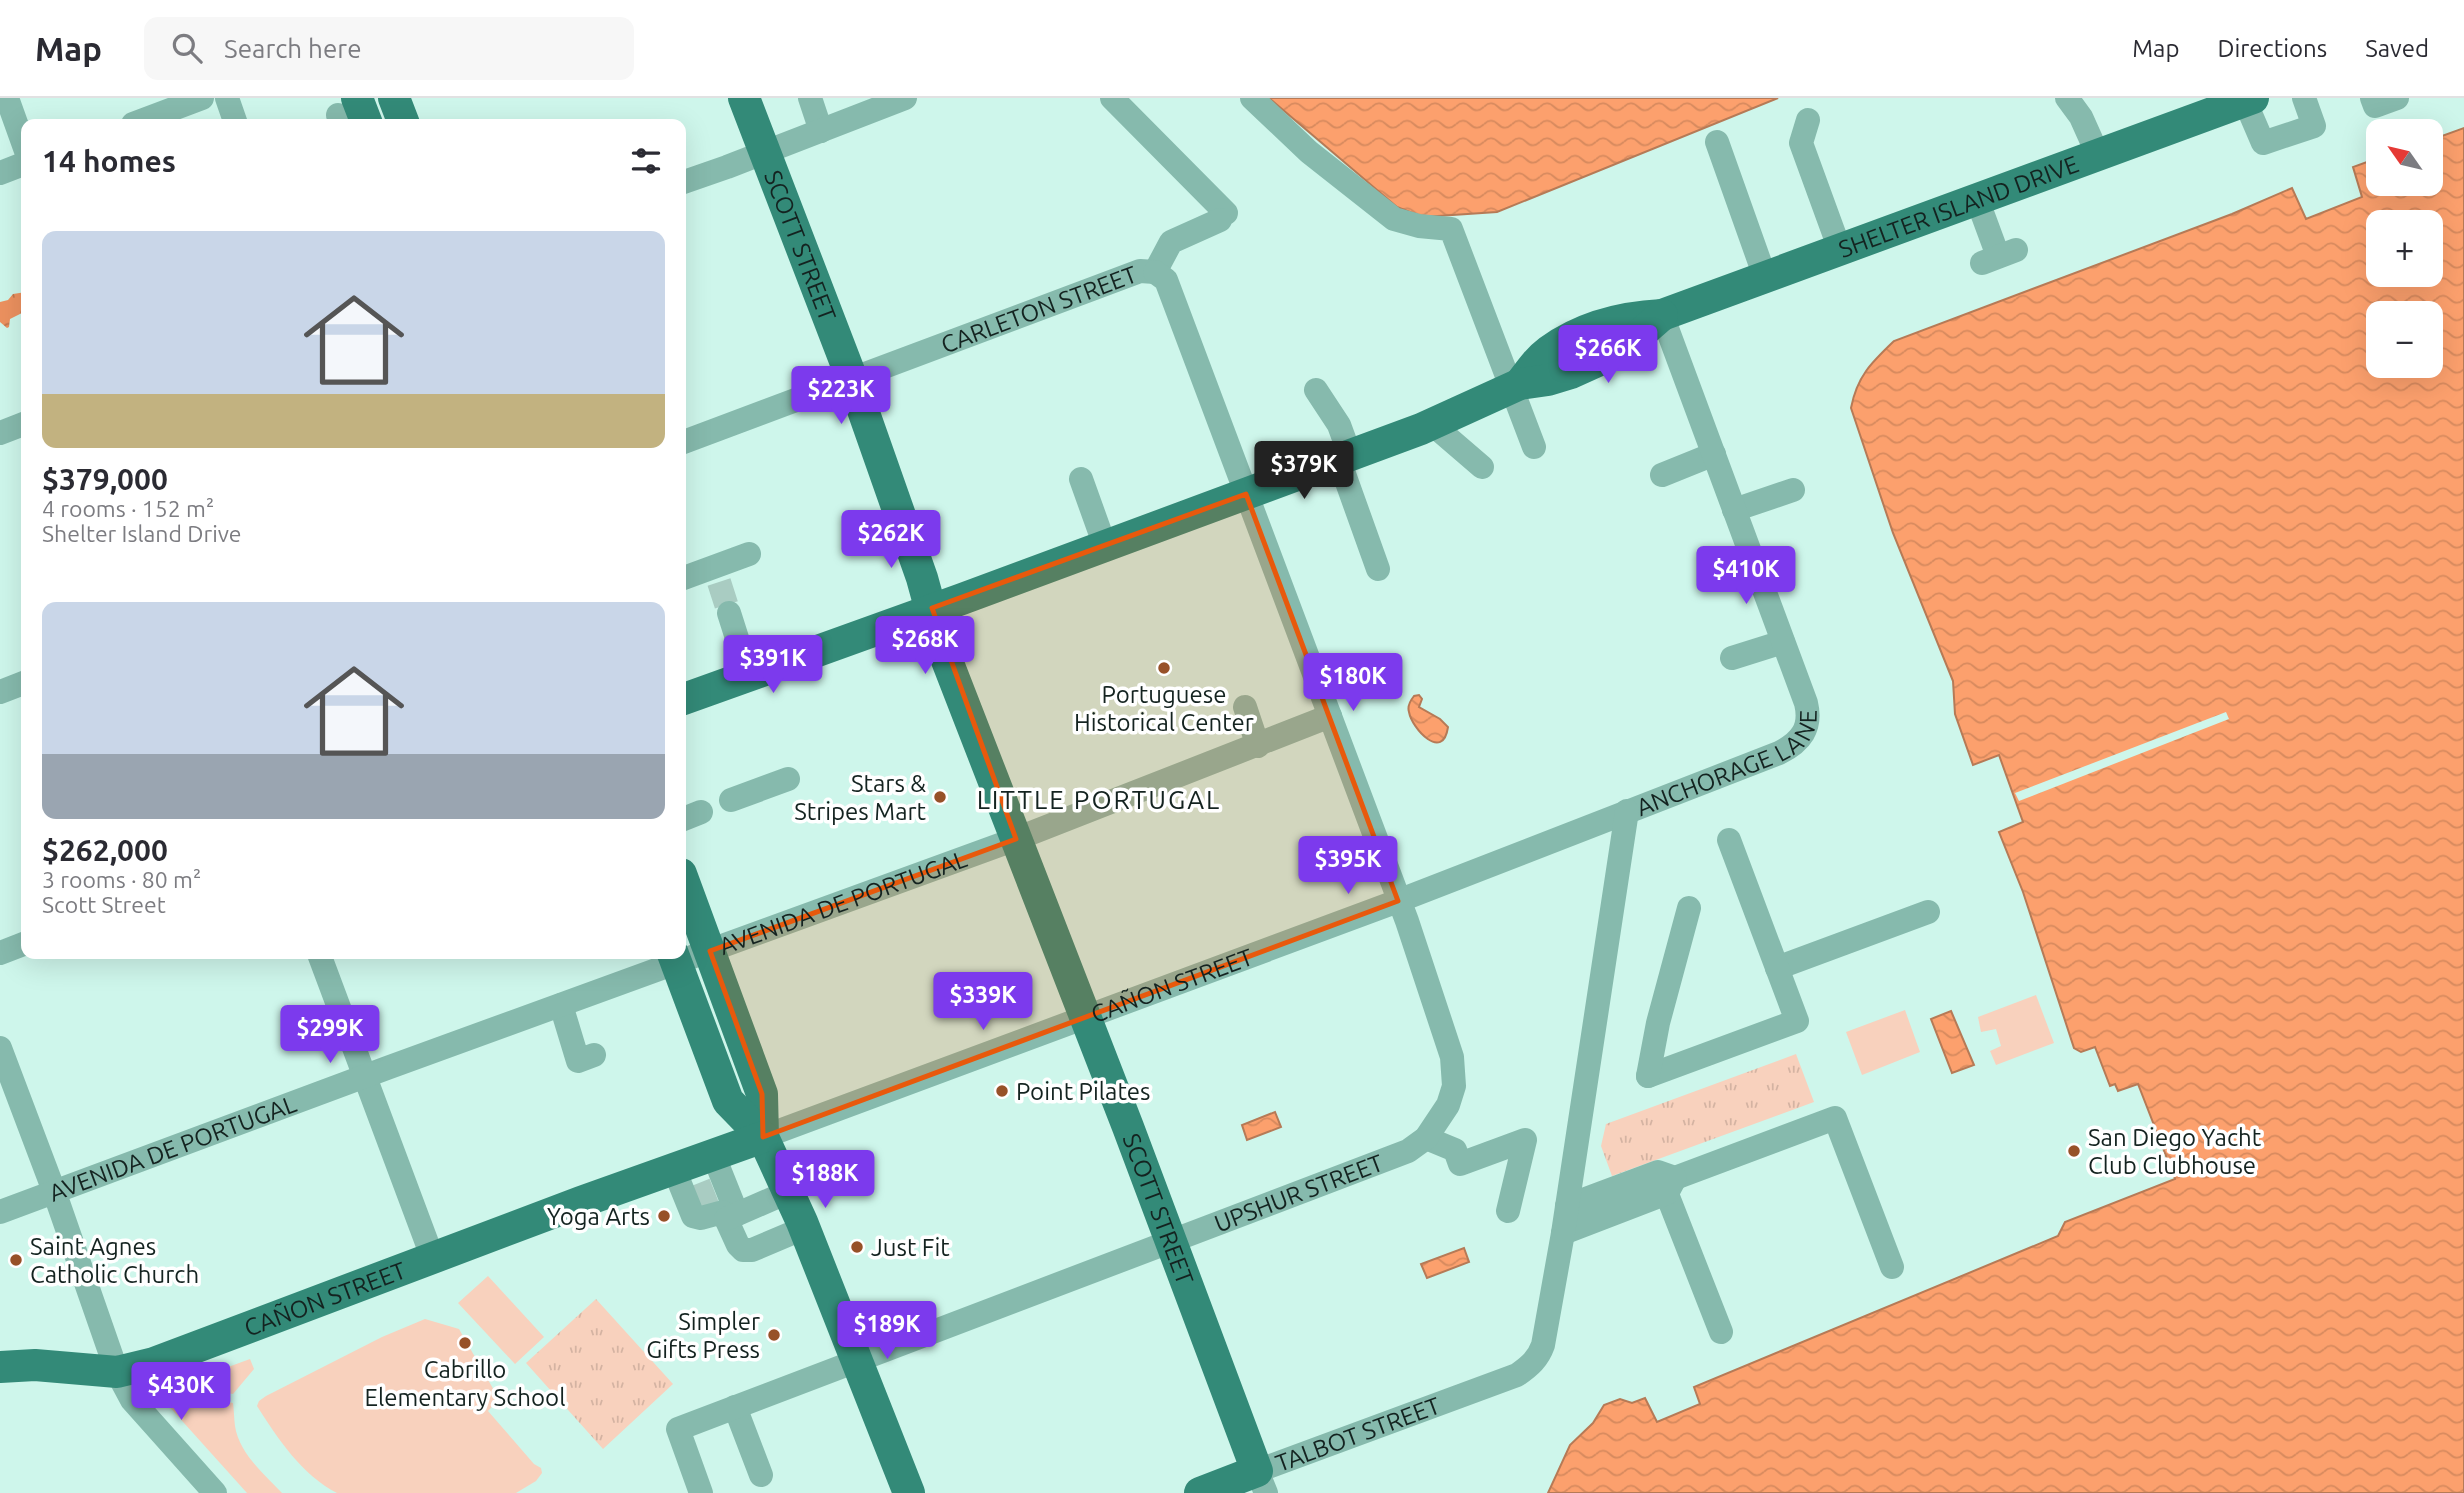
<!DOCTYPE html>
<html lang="en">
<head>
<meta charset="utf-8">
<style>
  body { margin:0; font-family:Ubuntu,sans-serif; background:#f7f7f7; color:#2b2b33; height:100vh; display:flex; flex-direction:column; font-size:26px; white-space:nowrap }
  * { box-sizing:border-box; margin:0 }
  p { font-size:23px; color:#7c7c81 }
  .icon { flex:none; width:38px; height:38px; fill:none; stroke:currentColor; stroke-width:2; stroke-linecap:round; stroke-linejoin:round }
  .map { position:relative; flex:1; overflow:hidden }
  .details { position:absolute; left:21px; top:21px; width:665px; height:840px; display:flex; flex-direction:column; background:#fff; border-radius:14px; box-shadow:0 7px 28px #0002 }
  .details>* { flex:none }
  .needle { width:46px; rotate:304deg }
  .tools { position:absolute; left:2366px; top:21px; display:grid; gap:14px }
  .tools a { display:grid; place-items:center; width:77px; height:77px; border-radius:14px; background:#fff; box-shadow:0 7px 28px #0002; font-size:35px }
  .price { position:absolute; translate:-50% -60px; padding:0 16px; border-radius:7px; background:#7c3aed; color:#fff; font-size:23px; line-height:46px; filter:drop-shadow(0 2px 4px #0008) }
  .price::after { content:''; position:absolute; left:50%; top:42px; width:21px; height:16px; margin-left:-10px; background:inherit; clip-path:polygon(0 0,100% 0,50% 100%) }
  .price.active { background:#222; color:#fff }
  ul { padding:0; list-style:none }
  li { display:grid; align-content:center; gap:14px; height:371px; padding:0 21px }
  li span { display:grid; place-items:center; height:217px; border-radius:14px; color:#555 }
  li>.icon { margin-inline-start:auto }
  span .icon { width:126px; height:126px; fill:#fffc; stroke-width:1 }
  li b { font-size:30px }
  h2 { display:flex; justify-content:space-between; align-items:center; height:84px; padding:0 21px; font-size:30px }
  header { display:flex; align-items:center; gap:42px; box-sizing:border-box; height:98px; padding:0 35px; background:#fff; border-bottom:2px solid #e1e1e2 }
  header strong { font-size:33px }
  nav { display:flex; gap:38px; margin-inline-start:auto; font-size:24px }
  .search { width:490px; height:63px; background:#f7f7f7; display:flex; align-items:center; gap:18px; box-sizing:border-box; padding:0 24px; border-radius:14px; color:#7c7c81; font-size:26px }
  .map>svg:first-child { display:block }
  .green { fill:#f8d1bd }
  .forest { fill:url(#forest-crowns) }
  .park { fill:url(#park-tufts) }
  .water { fill:url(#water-waves); stroke:#b67a56; stroke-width:2; fill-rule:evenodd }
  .pier { fill:#cef6eb }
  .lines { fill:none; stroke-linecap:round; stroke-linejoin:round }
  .minor-tunnel { stroke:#a9ccc2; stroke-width:24; stroke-dasharray:24 12; stroke-linecap:butt }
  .minor { stroke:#86baad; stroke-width:24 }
  .major { stroke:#338a78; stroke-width:32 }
  .marked { fill:#e8590c; fill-opacity:0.2; stroke:#e8590c; stroke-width:5; stroke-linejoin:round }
  .poi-dot { fill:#975128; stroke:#fff; stroke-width:2.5 }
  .labels { text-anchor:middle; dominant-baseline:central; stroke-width:7; stroke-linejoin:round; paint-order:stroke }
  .street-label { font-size:24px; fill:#142320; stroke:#fff }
  .poi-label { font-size:24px; fill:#142320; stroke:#fff; text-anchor:start }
  .neighbourhood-label { font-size:26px; letter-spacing:2px; fill:#142320; stroke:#fff }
</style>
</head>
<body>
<header>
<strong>Map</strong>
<div class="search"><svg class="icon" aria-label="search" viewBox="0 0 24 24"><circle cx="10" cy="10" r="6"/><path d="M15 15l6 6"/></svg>Search here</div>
<nav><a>Map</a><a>Directions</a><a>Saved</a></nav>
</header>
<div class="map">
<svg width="2464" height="1395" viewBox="0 0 2464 1395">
  <defs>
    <pattern id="forest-crowns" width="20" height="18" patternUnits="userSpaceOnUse" patternTransform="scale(1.75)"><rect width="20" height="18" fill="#ec915f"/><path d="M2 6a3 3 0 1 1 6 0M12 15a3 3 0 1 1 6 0" fill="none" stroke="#be764e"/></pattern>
    <pattern id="park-tufts" width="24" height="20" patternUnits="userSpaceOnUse" patternTransform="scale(1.75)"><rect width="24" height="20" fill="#f8d1bd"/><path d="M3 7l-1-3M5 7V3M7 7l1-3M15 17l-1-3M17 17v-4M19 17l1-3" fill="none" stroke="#d4b3a2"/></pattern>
    <pattern id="water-waves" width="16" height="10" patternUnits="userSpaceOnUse" patternTransform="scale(1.75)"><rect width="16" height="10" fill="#fca06d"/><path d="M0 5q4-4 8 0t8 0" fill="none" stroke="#d78a5e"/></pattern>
  </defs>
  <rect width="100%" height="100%" fill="#cef6eb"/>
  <path class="green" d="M2036,897L2054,945L1996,967L1990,953L2001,948L1996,931L1981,934L1978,919Z
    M1905,912L1920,954L1862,977L1846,934Z
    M488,1178L544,1239L515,1266L458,1205Z
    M425,1221L459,1231L499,1301L488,1313L534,1366L541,1370L542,1375L536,1383L516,1395H337C302,1377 278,1341 257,1308L259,1303L266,1298L382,1239Z
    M250,1261L254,1271L233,1296L179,1287Z
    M164,1291L233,1305C234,1313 234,1320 235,1328C239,1355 264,1376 282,1395H247L166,1305L162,1296Z"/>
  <path class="forest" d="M26,194V213L10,221L9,229L7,230L0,224V204L8,202L13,196Z"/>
  <path class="park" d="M1796,956L1814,1004L1612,1078L1601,1048L1606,1026Z
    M596,1201L673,1286L603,1351L526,1265Z"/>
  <path class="water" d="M1269,0H1778L1497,114L1423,119L1397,109Z
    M2464,30V1395H1548L1570,1347L1593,1325L1604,1307L1620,1301L1632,1305L1645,1300L1657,1324L1700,1306L1694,1289L2058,1138L2065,1124L2175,1081L2138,986L2118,993L2115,986L2110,988L2095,949L2081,954L2074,950L2023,794L1999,734L2023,724L1999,657L1973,667L1955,616L1953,583L1893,435L1851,310C1857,278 1872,264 1894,243L2232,116L2292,90L2306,121L2362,99L2353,69L2378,60V86H2431V42ZM2378,124H2431V177H2378ZM2378,215H2431V268H2378Z
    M1419,597L1422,601L1419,609L1440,621L1448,629C1443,664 1412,631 1409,614C1407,608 1410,603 1414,598Z
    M1951,913L1974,967L1952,975L1931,921Z
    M1275,1014L1281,1029L1247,1042L1242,1027Z
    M1464,1150L1469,1164L1427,1180L1421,1166Z"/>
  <path class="pier" d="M2226,614L2229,621L2019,703L2015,695Z"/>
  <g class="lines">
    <path class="minor-tunnel" d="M719,484L729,515
      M694,1100L714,1092"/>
    <g class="minor">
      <path d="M7,0L26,53"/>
      <path d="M227,0L236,26"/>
      <path d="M810,0L821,33"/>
      <path d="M1112,0L1226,115"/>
      <path d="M1252,0L1309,54L1394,121L1419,128L1451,131L1534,349"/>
      <path d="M2067,0L2081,19L2098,57"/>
      <path d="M2372,0L2375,8L2397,0"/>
      <path d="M2245,3L2263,45L2314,28L2304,0"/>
      <path d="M338,17L342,26"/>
      <path d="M1808,22L1801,45L1840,152"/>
      <path d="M133,26L202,0"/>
      <path d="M1717,44L1765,179"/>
      <path d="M0,75L26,65"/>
      <path d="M681,85L727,69L905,0"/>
      <path d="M1977,101L1998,158"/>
      <path d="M1982,165L2016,152"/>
      <path d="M1155,174L1171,144L1220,122"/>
      <path d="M1316,292L1339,327L1350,357"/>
      <path d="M1432,326L1482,369"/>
      <path d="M0,335L26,325"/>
      <path id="s1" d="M681,345L1140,173L1155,174"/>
      <path d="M1339,362L1378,471"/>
      <path d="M1662,377L1714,356"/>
      <path d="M1081,381L1105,448"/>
      <path d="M1734,412L1793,392"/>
      <path d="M681,481L749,456"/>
      <path d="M729,515L749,578"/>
      <path d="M1732,560L1783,544"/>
      <path d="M0,594L26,584"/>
      <path d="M1245,609L1258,648"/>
      <path d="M731,702L788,681"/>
      <path d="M681,722L701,714"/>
      <path d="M0,855L26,845"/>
      <path d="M319,856L433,1161"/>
      <path d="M1777,870L1928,814"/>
      <path d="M561,907L578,963L594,957"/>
      <path d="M0,950L54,1093L117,1274L132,1302L215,1395"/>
      <path d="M1648,978L1797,923L1729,742"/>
      <path d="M1648,978L1658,925L1689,810"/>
      <path id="s2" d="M763,1039L1398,803L1779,655C1801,644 1812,630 1806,605L1662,217"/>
      <path d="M1426,1040L1455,1052L1460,1066L1525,1042L1508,1113"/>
      <path d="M713,1056L737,1116"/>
      <path d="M674,1071L693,1118L701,1120L723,1114L738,1147L743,1152H752L804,1130"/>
      <path d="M1675,1080L1835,1020L1892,1169"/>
      <path d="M1661,1081L1721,1234"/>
      <path id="s3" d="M0,1114L387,970L1016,741L1330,618"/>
      <path d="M726,1121L788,1094"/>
      <path d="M1563,1135L1667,1095L1675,1080L1658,1074L1567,1108"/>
      <path d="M735,1309L761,1377"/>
      <path id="s4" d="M701,1395L678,1331L1408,1053L1426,1040L1448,1007L1454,988L1452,959L1407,823L1166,182L1155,174"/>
      <path id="s5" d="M1266,1395L1257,1373L1517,1277C1530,1268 1538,1261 1543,1247L1563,1135L1627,713"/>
    </g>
    <g class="major">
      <path d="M357,0L367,26"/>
      <path d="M394,0L404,26"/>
      <path id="s6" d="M744,0L852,281L922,480L939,542L1128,1029L1257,1373L1200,1395"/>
      <path id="s7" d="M1520,286C1529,274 1537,262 1549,253C1582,229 1622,219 1662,217L2253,0"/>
      <path d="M681,602L962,501L1421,331L1520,286L1548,282L1571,275L1622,252L1662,217"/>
      <path d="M681,776L762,996L763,1039"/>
      <path d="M673,856L728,1003L763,1039L802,1124L909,1395"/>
      <path id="s8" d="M0,1269L35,1267L117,1274L154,1265L581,1104L763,1039"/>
    </g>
  </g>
  <path class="marked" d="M1246,396L1398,803L763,1039L762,996L710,853L1016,741L932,510Z"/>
  <g class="poi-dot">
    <circle cx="1164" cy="570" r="7"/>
    <circle cx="940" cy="699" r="7"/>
    <circle cx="1002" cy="993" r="7"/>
    <circle cx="2074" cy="1053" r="7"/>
    <circle cx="664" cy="1118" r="7"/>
    <circle cx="857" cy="1149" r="7"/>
    <circle cx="16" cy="1162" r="7"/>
    <circle cx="774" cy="1237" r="7"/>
    <circle cx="465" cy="1245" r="7"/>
  </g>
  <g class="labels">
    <g class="street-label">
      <text stroke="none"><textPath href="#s7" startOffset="480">SHELTER ISLAND DRIVE</textPath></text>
      <text stroke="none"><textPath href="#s6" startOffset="158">SCOTT STREET</textPath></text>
      <text stroke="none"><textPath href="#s1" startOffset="382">CARLETON STREET</textPath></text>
      <text stroke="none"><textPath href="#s2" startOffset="1038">ANCHORAGE LANE</textPath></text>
      <text stroke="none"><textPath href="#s3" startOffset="898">AVENIDA DE PORTUGAL</textPath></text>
      <text stroke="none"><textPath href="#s2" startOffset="436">CAÑON STREET</textPath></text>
      <text stroke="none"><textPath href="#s3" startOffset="184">AVENIDA DE PORTUGAL</textPath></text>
      <text stroke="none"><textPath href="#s4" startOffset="732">UPSHUR STREET</textPath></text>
      <text stroke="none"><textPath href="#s6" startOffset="1186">SCOTT STREET</textPath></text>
      <text stroke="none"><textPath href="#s8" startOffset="338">CAÑON STREET</textPath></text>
      <text stroke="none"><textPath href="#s5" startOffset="131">TALBOT STREET</textPath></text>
    </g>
    <g class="poi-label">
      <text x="1164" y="596" text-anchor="middle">Portuguese<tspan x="1164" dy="28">Historical Center</tspan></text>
      <text x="926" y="685" text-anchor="end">Stars &amp;<tspan x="926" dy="28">Stripes Mart</tspan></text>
      <text x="1016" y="993">Point Pilates</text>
      <text x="2088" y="1039">San Diego Yacht<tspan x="2088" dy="28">Club Clubhouse</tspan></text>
      <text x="650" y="1118" text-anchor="end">Yoga Arts</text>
      <text x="30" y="1148">Saint Agnes<tspan x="30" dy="28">Catholic Church</tspan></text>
      <text x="871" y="1149">Just Fit</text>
      <text x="760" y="1223" text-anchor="end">Simpler<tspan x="760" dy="28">Gifts Press</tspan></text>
      <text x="465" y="1271" text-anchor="middle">Cabrillo<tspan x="465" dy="28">Elementary School</tspan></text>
    </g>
    <g class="neighbourhood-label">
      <text x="1099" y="701">LITTLE PORTUGAL</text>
    </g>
  </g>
</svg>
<div class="tools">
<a><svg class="needle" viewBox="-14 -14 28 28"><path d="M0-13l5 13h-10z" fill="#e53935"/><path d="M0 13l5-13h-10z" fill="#7c7c81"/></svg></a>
<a>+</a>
<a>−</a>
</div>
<b class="price" style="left:1608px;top:287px">$266K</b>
<b class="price" style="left:841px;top:328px">$223K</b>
<b class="price active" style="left:1304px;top:403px">$379K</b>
<b class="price" style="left:891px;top:472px">$262K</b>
<b class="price" style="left:1746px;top:508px">$410K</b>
<b class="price" style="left:925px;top:578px">$268K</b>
<b class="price" style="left:773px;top:597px">$391K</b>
<b class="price" style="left:1353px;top:615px">$180K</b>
<b class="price" style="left:1348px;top:798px">$395K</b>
<b class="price" style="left:983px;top:934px">$339K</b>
<b class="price" style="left:330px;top:967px">$299K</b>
<b class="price" style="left:825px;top:1112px">$188K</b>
<b class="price" style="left:887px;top:1263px">$189K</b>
<b class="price" style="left:181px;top:1324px">$430K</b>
<section class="details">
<h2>14 homes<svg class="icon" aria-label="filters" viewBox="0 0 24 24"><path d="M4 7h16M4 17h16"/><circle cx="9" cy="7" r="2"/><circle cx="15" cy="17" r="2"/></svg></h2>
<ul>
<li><span style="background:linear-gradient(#c9d6e8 75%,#c2b280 0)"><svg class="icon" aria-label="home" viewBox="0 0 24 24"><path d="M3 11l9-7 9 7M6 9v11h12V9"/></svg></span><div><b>$379,000</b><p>4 rooms · 152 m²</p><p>Shelter Island Drive</p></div></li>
<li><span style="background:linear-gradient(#c9d6e8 70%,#9aa5b1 0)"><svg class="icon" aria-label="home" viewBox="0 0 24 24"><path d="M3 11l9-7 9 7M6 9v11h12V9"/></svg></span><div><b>$262,000</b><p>3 rooms · 80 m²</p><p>Scott Street</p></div></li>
</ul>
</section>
</div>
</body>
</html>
